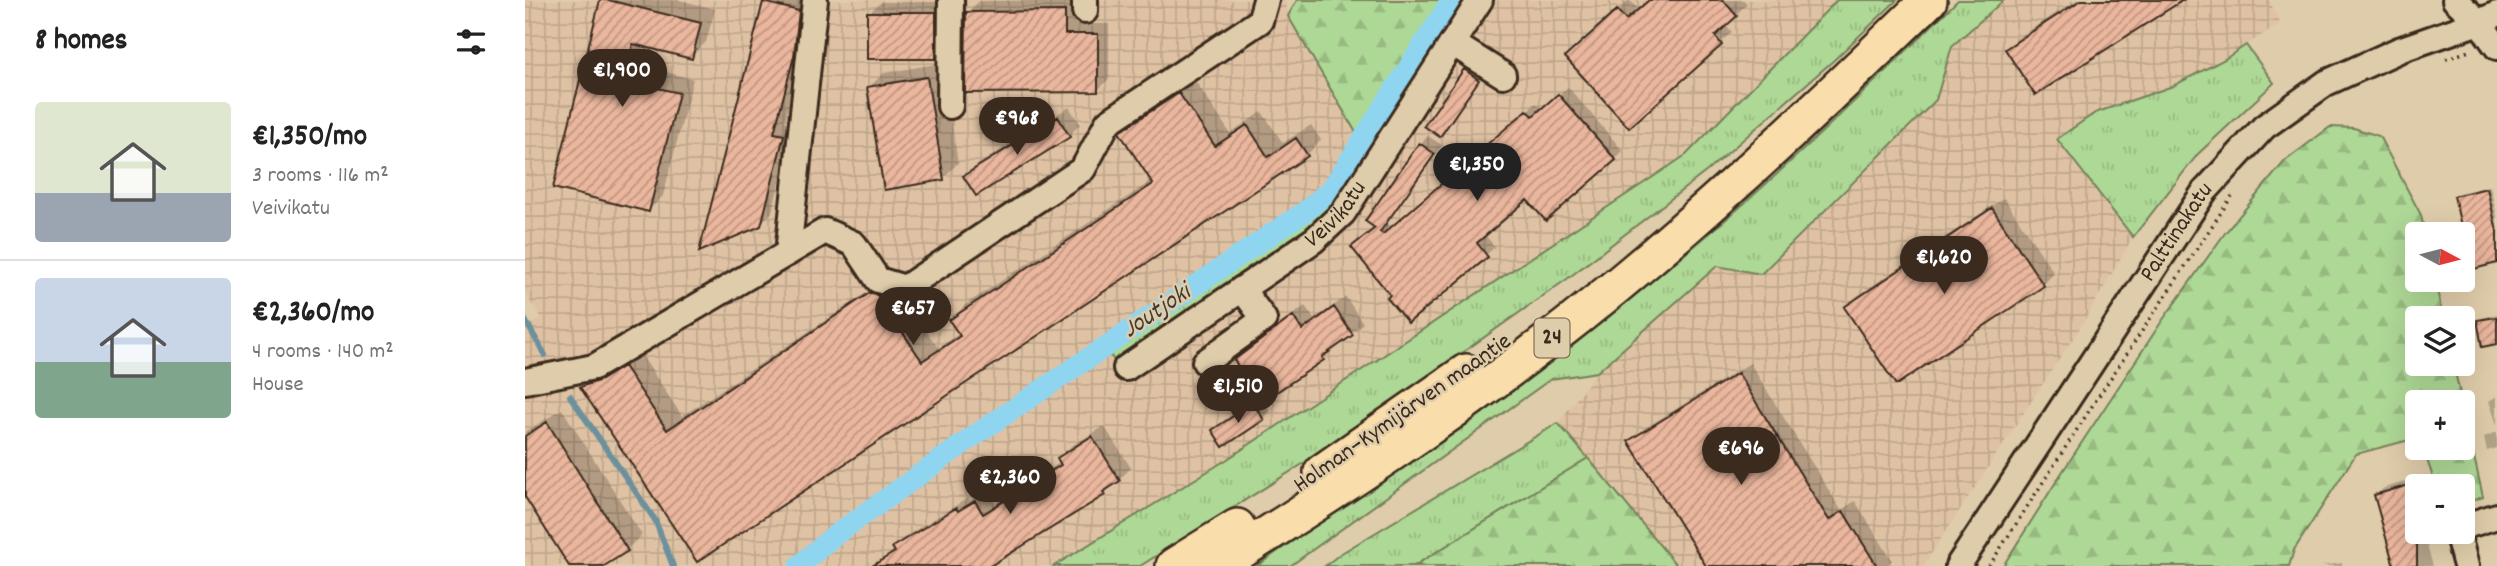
<!DOCTYPE html>
<html lang="en">
<head>
<meta charset="utf-8">
<style>
  body { margin:0; font-family:Dekko,sans-serif; background:#f2f2f2; color:#222; height:100vh; display:flex; flex-direction:column; font-size:26px; white-space:nowrap }
  * { box-sizing:border-box; margin:0 }
  p { font-size:23px; color:#767676 }
  .icon { flex:none; width:38px; height:38px; fill:none; stroke:currentColor; stroke-width:2; stroke-linecap:round; stroke-linejoin:round }
  .map { position:relative; flex:1; overflow:hidden }
  .side { display:flex; flex-direction:column; background:#fff; width:525px }
  .side>* { flex:none }
  .needle { width:46px; rotate:97deg }
  .fabs { position:absolute; left:1880px; top:222px; display:grid; gap:14px }
  .fabs a { display:grid; place-items:center; width:70px; height:70px; border-radius:7px; background:#fff; box-shadow:0 7px 28px #0002; font-size:35px }
  .price { position:absolute; translate:-50% -60px; padding:0 16px; border-radius:24px; background:#3b2a1e; color:#fff; font-size:23px; line-height:46px; filter:drop-shadow(0 2px 4px #0008) }
  .price::after { content:''; position:absolute; left:50%; top:42px; width:21px; height:16px; margin-left:-10px; background:inherit; clip-path:polygon(0 0,100% 0,50% 100%) }
  .price.selected { background:#222; color:#fff }
  ul { padding:0; list-style:none }
  li { display:flex; align-items:center; gap:21px; height:175px; padding:0 35px }
  li+li { border-top:2px solid #e0e0e0 }
  li span { display:grid; place-items:center; flex:none; width:196px; height:140px; border-radius:7px; color:#555 }
  li>.icon { margin-inline-start:auto }
  span .icon { width:84px; height:84px; fill:#fffc; stroke-width:1 }
  li b { font-size:30px }
  h2 { display:flex; justify-content:space-between; align-items:center; height:84px; padding:0 35px; font-size:30px }
  main { display:flex; flex:1; min-height:0 }
  .map>svg:first-child { display:block }
  .industrial { fill:url(#industrial-grid) }
  .grass { fill:url(#grass-tufts); stroke:#74815a; stroke-width:2 }
  .forest { fill:url(#forest-firs); stroke:#74815a; stroke-width:2 }
  .shadow { fill:#0003 }
  .lines { fill:none; stroke-linecap:round; stroke-linejoin:round }
  .stream { stroke:#6d919c; stroke-width:6 }
  .canal { stroke:#8fd5f0; stroke-width:21 }
  .building { fill:url(#building-hatch); stroke:#3b2a1e; stroke-width:2 }
  .minor-casing { stroke:#3b2a1e; stroke-width:30 }
  .highway-casing { stroke:#3b2a1e; stroke-width:40 }
  .path { stroke:#3b2a1e; stroke-width:3.5; stroke-dasharray:2 5; stroke-linecap:butt }
  .minor { stroke:#dfccaa; stroke-width:24 }
  .highway { stroke:#f9ddab; stroke-width:35 }
  .labels { text-anchor:middle; dominant-baseline:central; stroke-width:5; stroke-linejoin:round; paint-order:stroke }
  .shield { fill:#dfccaa; stroke:#6c5b48; stroke-width:2 }
  .shield-label { font-size:23px; font-weight:bold; fill:#3b2a1e }
  .street-label { font-size:24px; fill:#3b2a1e; stroke:#dfccaa }
  .water-label { font-size:26px; font-style:italic; fill:#433b33; stroke:#dfccaa }
</style>
</head>
<body>
<main>
<section class="side">
<h2>8 homes<svg class="icon" aria-label="filters" viewBox="0 0 24 24"><path d="M4 7h16M4 17h16"/><circle cx="9" cy="7" r="2"/><circle cx="15" cy="17" r="2"/></svg></h2>
<ul>
<li><span style="background:linear-gradient(#dfe7d0 65%,#9aa5b1 0)"><svg class="icon" aria-label="home" viewBox="0 0 24 24"><path d="M3 11l9-7 9 7M6 9v11h12V9"/></svg></span><div><b>€1,350/mo</b><p>3 rooms · 116 m²</p><p>Veivikatu</p></div></li>
<li><span style="background:linear-gradient(#c9d6e8 60%,#7fa58c 0)"><svg class="icon" aria-label="home" viewBox="0 0 24 24"><path d="M3 11l9-7 9 7M6 9v11h12V9"/></svg></span><div><b>€2,360/mo</b><p>4 rooms · 140 m²</p><p>House</p></div></li>
</ul>
</section>
<div class="map">
<svg width="1972" height="566" viewBox="0 0 1972 566">
  <defs>
    <pattern id="industrial-grid" width="8" height="8" patternUnits="userSpaceOnUse" patternTransform="scale(1.75)"><rect width="8" height="8" fill="#dfc2a3"/><path d="M0 4h8M4 0v8" fill="none" stroke="#c0a78c"/></pattern>
    <pattern id="grass-tufts" width="24" height="20" patternUnits="userSpaceOnUse" patternTransform="scale(1.75)"><rect width="24" height="20" fill="#aed896"/><path d="M3 7l-1-3M5 7V3M7 7l1-3M15 17l-1-3M17 17v-4M19 17l1-3" fill="none" stroke="#97ba81"/></pattern>
    <pattern id="forest-firs" width="22" height="20" patternUnits="userSpaceOnUse" patternTransform="scale(1.75)"><rect width="22" height="20" fill="#aed896"/><path d="M5 1l3.5 6h-7zM16 11l3.5 6h-7z" fill="#97ba81"/></pattern>
    <pattern id="building-hatch" width="6" height="6" patternUnits="userSpaceOnUse" patternTransform="scale(1.75)"><rect width="6" height="6" fill="#eab69d"/><path d="M-1 1l2-2M0 6l6-6M5 7l2-2" fill="none" stroke="#bf947f"/></pattern>
  </defs>
  <rect width="100%" height="100%" fill="#dfccaa"/>
  <filter id="ink" filterUnits="userSpaceOnUse"><feTurbulence type="fractalNoise" baseFrequency=".0143" numOctaves="2"/><feDisplacementMap in="SourceGraphic" scale="14" xChannelSelector="R" yChannelSelector="G"/><feConvolveMatrix kernelMatrix="1 2 1 2 8 2 1 2 1" color-interpolation-filters="sRGB"/></filter>
  <g filter="url(#ink)">
    <path class="industrial" d="M0,0H760L763,16L833,136L804,184L778,208L297,536L261,566H7L0,556V329L16,318L0,293Z
      M965,0H1312L1161,155L701,460L529,566H282L308,543L457,436L584,353L601,378L793,247Z
      M1479,0H1744L1755,23L1700,59L1648,86L1570,113L1532,139L1608,237L1558,323L1398,566H1152L1033,423L1072,372L1192,266L1236,274L1411,100L1427,46Z"/>
    <path class="grass" d="M931,0H936V15L821,193L798,218L777,235L590,362L584,353L783,215L810,190Z
      M1312,0H1372L1309,60L1182,171L1042,279L792,455L615,566H529L701,460L1161,155Z
      M1433,0H1479L1427,46L1411,100L1236,274L1192,266L1072,372L1026,379L765,566H732C869,469 1008,375 1140,270C1244,187 1338,93 1433,0Z
      M1721,45L1749,83L1673,154L1608,237L1532,139L1570,113L1648,86L1700,59Z
      M1033,423L1063,458L889,566H800L815,554Z"/>
    <path class="forest" d="M772,0H920L833,136L763,16Z
      M1805,127L1829,128L1854,136L1896,215L1900,234H1892V280H1910L1918,318H1892V364H1928L1937,402H1892V438L1831,454L1769,550L1764,566H1478L1536,474L1637,321L1700,233L1760,161Z
      M1937,403L1958,497L1937,504V486H1911L1898,448H1937Z
      M1063,458L1152,566H889Z"/>
    <path class="shadow" d="M77,0H154L190,9L181,42L166,57L118,45L113,65L168,79L138,196L124,210Z
      M242,0H284L280,43L260,121L270,124L247,212L235,224L240,3Z
      M550,0L551,24H584V79L573,90L443,12L454,1Z
      M1104,0L1114,10L1125,0H1219L1222,4L1200,25L1207,32L1104,125L1054,45Z
      M1552,0H1655L1482,49L1494,37Z
      M356,2H422L421,46L410,57L344,13Z
      M417,63L433,163L418,178L344,87L359,73Z
      M944,67L956,76L918,131L940,70Z
      M669,79L705,133L737,112L758,143L786,125L796,140L782,155L173,560L57,387L72,373L115,353L157,416L362,279L368,281L413,348L435,333L426,320L440,305L628,180L597,133L611,118Z
      M1043,87L1098,151L1090,159L1002,198L960,235L970,247L884,321L867,295L852,227L895,144L903,136L917,145L862,223L867,227L1011,103L1017,109Z
      M544,107L555,124L544,136L440,177L452,165Z
      M1965,186L1972,216V262L1937,249L1941,246L1931,196L1934,193Z
      M1479,198L1529,273L1518,285L1321,307L1332,296Z
      M821,297L838,323L798,359L738,400L745,411L738,418L689,430L736,397L711,360L722,348L780,306L789,319Z
      M1972,314V342L1954,321L1957,318Z
      M1225,363L1316,510L1330,501L1367,560L1361,566H1183L1106,442L1117,430Z
      M1972,396V425L1964,401Z
      M37,409L117,535L102,549L76,566H46L0,493V432Z
      M579,426L606,468L579,494L461,566H362L358,561L381,536L443,498L445,501L462,491L470,504L536,462L534,458L545,447Z
      M1972,432V448L1962,451L1959,437Z
      M1896,477L1898,486H1892V532H1898L1908,566H1870L1851,495L1859,488Z
      M1817,563V566H1796Z"/>
    <g class="lines">
      <path class="stream" d="M0,320L20,355
        M45,396L130,520L148,566"/>
      <path class="canal" d="M274,566L306,538L456,431L782,210L807,188L927,0"/>
    </g>
    <path class="building" d="M75,0H83L176,23L167,59L108,44L99,80L154,93L124,212L28,188Z
      M1124,0H1198L1212,16L1190,36L1197,45L1104,128L1040,57L1092,10L1101,20Z
      M1556,0H1658L1510,95L1480,49Z
      M238,2L274,11L269,56L249,133L259,135L236,226L174,252Z
      M540,11V34H573V92L440,93L441,12Z
      M342,12H411V59H342Z
      M939,69L954,80L915,137L899,126Z
      M402,77L419,180L359,190L342,87Z
      M654,93L690,146L722,125L743,157L771,138L783,156L172,562L55,387L76,380L99,366L142,430L346,292L353,296L397,361L435,336L424,320L628,184L594,132Z
      M1033,94L1091,160L1021,221L1002,200L952,243L963,257L883,323L862,298L865,295L826,247L850,228L840,221L894,143L910,154L855,232L858,234L1002,110L1008,116Z
      M533,117L545,137L451,196L438,176Z
      M1962,188L1972,231V263L1941,271L1937,255V248L1941,247L1929,196Z
      M1467,208L1519,286L1371,385L1319,307Z
      M809,307L828,335L797,357L799,360L737,402L709,360L768,316L777,330Z
      M1972,317V344L1957,347L1952,320Z
      M1213,373L1304,520L1318,511L1352,566H1181L1103,441Z
      M728,403L739,420L698,447L687,430Z
      M22,422L103,551L79,566H44L0,497V436Z
      M567,436L595,481L578,492L580,495L465,566H347L370,552L367,547L431,508L433,511L450,501L458,514L536,465L532,458Z
      M1888,484L1892,496V566H1869L1849,495Z"/>
    <g class="lines">
      <defs>
        <g id="minor">
          <path d="M560,0V11"/>
          <path d="M1930,0L1954,22L1972,47"/>
          <path d="M927,43L978,75"/>
          <path d="M425,106L426,0"/>
          <path d="M263,253L290,0"/>
          <path d="M680,362L739,319L717,289"/>
          <path id="s1" d="M601,368L789,240L818,213L955,0"/>
          <path d="M0,381L69,367L300,231L329,244L353,280L380,288L558,169L583,122L735,21L741,0"/>
          <path d="M1937,527L1972,516"/>
          <path d="M1932,532L1941,566"/>
          <path id="s2" d="M1433,566L1679,192L1739,127L1801,83L1874,50L1954,22L1972,14"/>
        </g>
        <path id="highway" d="M797,472L941,372
          M649,566L712,527
          M692,566C806,495 918,422 1025,339C1159,236 1282,118 1404,0"/>
      </defs>
      <use href="#minor" class="minor-casing"/>
      <use href="#highway" class="highway-casing"/>
      <path class="path" d="M1921,59L1947,50
        M1464,566L1573,397L1707,196"/>
      <use href="#minor" class="minor"/>
      <use href="#highway" class="highway"/>
    </g>
  </g>
  <g class="labels">
    <rect class="shield" x="1009.5" y="318.5" width="35" height="39" rx="5"/>
    <g class="shield-label">
      <text x="1027" y="338">24</text>
    </g>
    <g class="street-label">
      <text stroke="none"><textPath href="#s1" startOffset="261">Veivikatu</textPath></text>
      <text stroke="none"><textPath href="#s2" startOffset="399">Palttinakatu</textPath></text>
      <text transform="translate(878 414) rotate(-35)">Holman–Kymijärven maantie</text>
    </g>
    <g class="water-label">
      <text transform="translate(632 312) rotate(-34)">Joutjoki</text>
    </g>
  </g>
</svg>
<div class="fabs">
<a><svg class="needle" viewBox="-14 -14 28 28"><path d="M0-13l5 13h-10z" fill="#e53935"/><path d="M0 13l5-13h-10z" fill="#767676"/></svg></a>
<a><svg class="icon" aria-label="layers" viewBox="0 0 24 24"><path d="M12 4l9 5-9 5-9-5zM3 14l9 5 9-5"/></svg></a>
<a>+</a>
<a>−</a>
</div>
<b class="price" style="left:97px;top:109px">€1,900</b>
<b class="price" style="left:492px;top:157px">€968</b>
<b class="price selected" style="left:952px;top:203px">€1,350</b>
<b class="price" style="left:1419px;top:296px">€1,620</b>
<b class="price" style="left:388px;top:347px">€657</b>
<b class="price" style="left:713px;top:425px">€1,510</b>
<b class="price" style="left:1216px;top:487px">€696</b>
<b class="price" style="left:485px;top:516px">€2,360</b>
</div>
</main>
</body>
</html>
